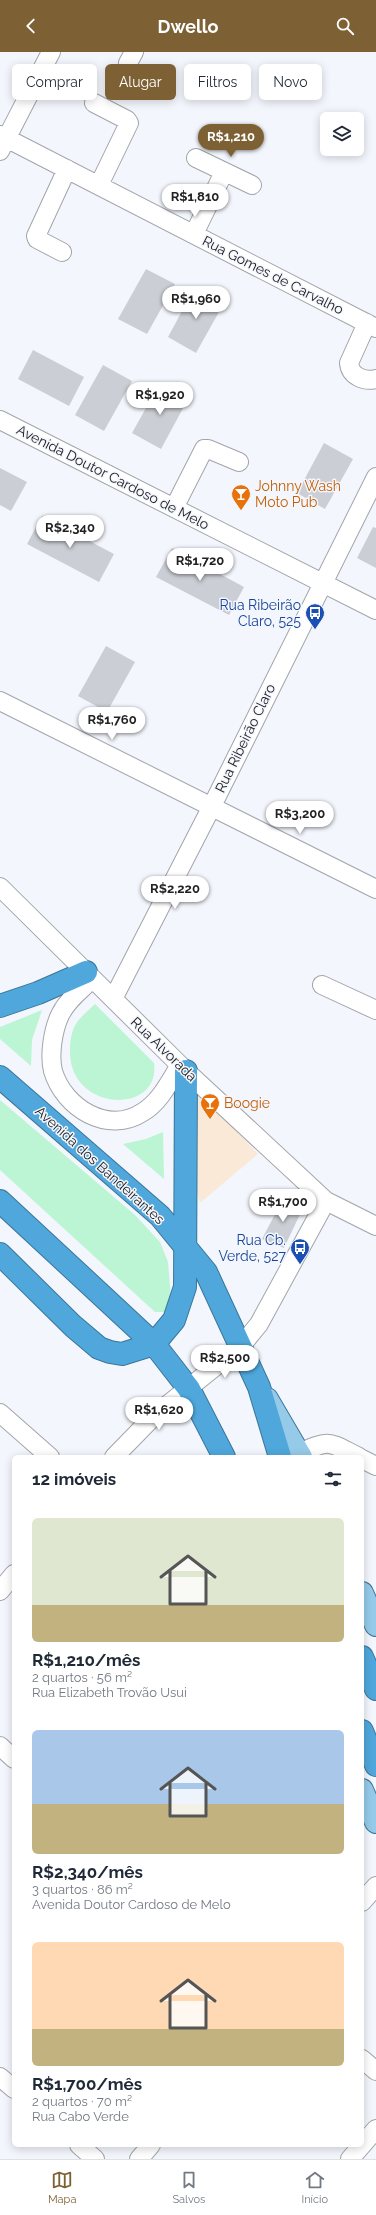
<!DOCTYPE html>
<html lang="pt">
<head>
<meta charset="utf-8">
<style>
  body { margin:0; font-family:Raleway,sans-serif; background:#f2f2f3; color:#1f2937; height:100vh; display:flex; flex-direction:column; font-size:15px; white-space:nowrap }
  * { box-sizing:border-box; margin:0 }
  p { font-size:13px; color:#747a83 }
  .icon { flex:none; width:22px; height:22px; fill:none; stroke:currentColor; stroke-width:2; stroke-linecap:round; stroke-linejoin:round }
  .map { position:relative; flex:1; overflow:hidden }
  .panel { position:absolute; left:12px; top:1403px; width:352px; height:692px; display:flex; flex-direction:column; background:#fff; border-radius:6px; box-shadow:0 2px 10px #0003 }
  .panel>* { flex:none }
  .top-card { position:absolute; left:12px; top:12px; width:352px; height:36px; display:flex; gap:8px }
  .tools { position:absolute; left:320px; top:60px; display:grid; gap:8px }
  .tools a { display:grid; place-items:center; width:44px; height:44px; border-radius:6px; background:#fff; box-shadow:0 2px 10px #0003; font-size:20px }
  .price { position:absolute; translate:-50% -34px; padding:0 9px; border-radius:14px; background:#fff; color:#222; font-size:13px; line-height:26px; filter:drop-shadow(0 1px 2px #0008) }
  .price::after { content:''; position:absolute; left:50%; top:24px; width:12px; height:9px; margin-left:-6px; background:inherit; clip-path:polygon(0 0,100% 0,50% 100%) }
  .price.selected { background:#7d6134; color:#fff }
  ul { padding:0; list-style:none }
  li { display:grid; align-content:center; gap:8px; height:212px; padding:0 20px }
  li span { display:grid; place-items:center; height:124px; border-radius:6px; color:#555 }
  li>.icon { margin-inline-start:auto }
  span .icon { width:72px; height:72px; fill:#fffc; stroke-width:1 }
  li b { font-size:17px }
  h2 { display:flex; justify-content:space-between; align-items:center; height:48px; padding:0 20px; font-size:17px }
  .pill { padding:0 14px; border-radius:6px; background:#fff; box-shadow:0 2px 10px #0003; font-size:14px; line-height:36px }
  .pill.selected { background:#7d6134; color:#fff }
  header { display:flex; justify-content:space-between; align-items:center; height:52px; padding:0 20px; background:#7d6134; color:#fff; font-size:18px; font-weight:700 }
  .tabs { display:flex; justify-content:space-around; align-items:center; height:56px; border-top:1px solid #e0e1e3; background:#fff; font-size:11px; color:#747a83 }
  .tabs a { display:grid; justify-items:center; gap:2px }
  .tabs .selected { color:#7d6134 }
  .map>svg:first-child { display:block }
  .commercial { fill:#fbe9d8 }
  .green { fill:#bcf5d3 }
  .building { fill:#cbcfd5 }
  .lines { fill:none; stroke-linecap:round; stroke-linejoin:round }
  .minor-casing { stroke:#a1a5aa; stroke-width:20 }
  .major-casing { stroke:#3c7698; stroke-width:24 }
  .highway-casing { stroke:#3c7698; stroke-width:24 }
  .minor { stroke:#fff; stroke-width:18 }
  .major { stroke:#95cae9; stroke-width:22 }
  .highway { stroke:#4fa7db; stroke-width:22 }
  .labels { text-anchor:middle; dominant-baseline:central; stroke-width:3; stroke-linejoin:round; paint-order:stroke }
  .street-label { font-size:14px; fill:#1a1b1d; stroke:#f3f6fc }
  .food-label { font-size:14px; fill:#c56008; stroke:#f3f6fc; text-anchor:start }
  .transit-label { font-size:14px; fill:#164399; stroke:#f3f6fc; text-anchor:end }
</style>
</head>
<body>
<header><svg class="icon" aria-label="back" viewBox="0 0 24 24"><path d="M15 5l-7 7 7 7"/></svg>Dwello<svg class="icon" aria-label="search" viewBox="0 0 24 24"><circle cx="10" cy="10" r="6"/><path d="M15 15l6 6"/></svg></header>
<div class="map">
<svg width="376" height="2107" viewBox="0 0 376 2107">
  <rect width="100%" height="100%" fill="#f3f6fc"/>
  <path class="commercial" d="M193,1034L258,1102L200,1151L197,1140Z"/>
  <path class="green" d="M95,952L154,1011C161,1064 69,1060 70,999C70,990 71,980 76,972C80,965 89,958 95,952Z
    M42,958L32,988L31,1014L0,987V975Z
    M0,1048L135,1163L160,1190L168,1210L171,1246L165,1260H155L0,1118Z
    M163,1080L164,1127L123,1092L146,1087Z"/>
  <path class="building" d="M146,217L175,232L147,282L118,267Z
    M195,235L224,251L196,301L168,285Z
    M33,298L84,325L69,354L18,327Z
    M103,313L132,329L104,379L75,363Z
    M160,331L188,347L161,397L132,381Z
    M324,391L353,407L325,457L297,441Z
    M0,416L27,430L11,459L0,453Z
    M42,464L114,502L99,530L27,492Z
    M373,475L376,476V516L357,506Z
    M172,496L244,535L229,563L156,525Z
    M106,594L135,610L107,660L78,644Z
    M285,1143L302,1158L284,1196L262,1187Z"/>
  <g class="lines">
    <defs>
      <path id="minor" d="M128,11L134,0
        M94,51L127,68L129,71L99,133
        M0,83L376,276
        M0,99L51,0
        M196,106L252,133
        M194,182L224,120
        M62,200L37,187L36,184L67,117
        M367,271L349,311C350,324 364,330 376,327
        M0,368L376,558
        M174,456L204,397H208L239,410
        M0,649L376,837
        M0,835L186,1019L326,1149L376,1174
        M92,927C81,938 67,948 60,963C53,978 49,1003 53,1019C64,1056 108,1083 143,1060C160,1050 170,1029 180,1013
        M322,933L376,958
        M113,947L211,756L376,425
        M0,1361L50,1405
        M299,1401C332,1387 327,1389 359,1405
        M114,1405L156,1362L241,1294L259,1272L326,1149
        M362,1407L376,1414
        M0,1539L14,1522
        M0,1694L14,1707
        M362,1850L376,1834
        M362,2007L376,2019
        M0,2025L14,2037
        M79,2093L95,2107
        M139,2107L151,2093
        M350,2107L376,2077"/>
      <path id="major" d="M267,1347L301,1405
        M362,1541L376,1573
        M362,1738L376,1770"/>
      <path id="highway" d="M0,954L38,941L86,920
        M0,1025L160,1164L206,1220L259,1335L280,1405
        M0,1149L154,1292L189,1337L224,1405
        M0,1202L73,1274L99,1296L110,1300L122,1302L154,1292L174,1268L185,1235L186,1019
        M362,1605L376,1637
        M362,1679L376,1713"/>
    </defs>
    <use href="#minor" class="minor-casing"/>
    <use href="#major" class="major-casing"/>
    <use href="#highway" class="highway-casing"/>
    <use href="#minor" class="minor"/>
    <use href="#major" class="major"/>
    <use href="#highway" class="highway"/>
  </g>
  <defs>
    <symbol id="bar-pin" viewBox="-11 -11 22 30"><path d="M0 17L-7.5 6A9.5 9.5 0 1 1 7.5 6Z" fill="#e8710a" stroke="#f3f6fc"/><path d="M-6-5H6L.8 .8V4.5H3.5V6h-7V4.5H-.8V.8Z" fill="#fff"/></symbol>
    <symbol id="bus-pin" viewBox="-11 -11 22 30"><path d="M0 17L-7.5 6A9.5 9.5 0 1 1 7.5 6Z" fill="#1a4fb4" stroke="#f3f6fc"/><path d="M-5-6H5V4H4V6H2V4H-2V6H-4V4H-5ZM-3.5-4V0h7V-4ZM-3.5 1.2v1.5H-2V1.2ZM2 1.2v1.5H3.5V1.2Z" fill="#fff"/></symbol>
  </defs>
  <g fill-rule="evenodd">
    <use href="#bar-pin" x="230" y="431" width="22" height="30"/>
    <use href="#bus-pin" x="304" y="550" width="22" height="30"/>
    <use href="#bar-pin" x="199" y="1040" width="22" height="30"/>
    <use href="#bus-pin" x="289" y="1185" width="22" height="30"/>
  </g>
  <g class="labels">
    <g class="street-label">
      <text transform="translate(273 223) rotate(27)">Rua Gomes de Carvalho</text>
      <text transform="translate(113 425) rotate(27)">Avenida Doutor Cardoso de Melo</text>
      <text transform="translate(245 686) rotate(-64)">Rua Ribeirão Claro</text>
      <text transform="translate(164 997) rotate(44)">Rua Alvorada</text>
      <text transform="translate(100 1113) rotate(42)">Avenida dos Bandeirantes</text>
    </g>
    <g class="food-label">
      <text x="255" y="434">Johnny Wash<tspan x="255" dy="16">Moto Pub</tspan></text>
      <text x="224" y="1051">Boogie</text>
    </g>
    <g class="transit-label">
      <text x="301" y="553">Rua Ribeirão<tspan x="301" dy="16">Claro, 525</tspan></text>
      <text x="286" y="1188">Rua Cb.<tspan x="286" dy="16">Verde, 527</tspan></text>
    </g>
  </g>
</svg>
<div class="tools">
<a><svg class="icon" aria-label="layers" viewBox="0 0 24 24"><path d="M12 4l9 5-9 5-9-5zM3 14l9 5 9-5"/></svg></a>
</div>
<b class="price selected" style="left:231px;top:106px">R$1,210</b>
<b class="price" style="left:195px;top:166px">R$1,810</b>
<b class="price" style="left:196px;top:268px">R$1,960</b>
<b class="price" style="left:160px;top:364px">R$1,920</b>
<b class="price" style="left:70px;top:497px">R$2,340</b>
<b class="price" style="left:200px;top:530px">R$1,720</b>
<b class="price" style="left:112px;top:689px">R$1,760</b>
<b class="price" style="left:300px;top:783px">R$3,200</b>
<b class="price" style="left:175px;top:858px">R$2,220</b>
<b class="price" style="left:283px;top:1171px">R$1,700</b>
<b class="price" style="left:225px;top:1327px">R$2,500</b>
<b class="price" style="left:159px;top:1379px">R$1,620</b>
<div class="top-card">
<a class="pill">Comprar</a>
<a class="pill selected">Alugar</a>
<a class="pill">Filtros</a>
<a class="pill">Novo</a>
</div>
<section class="panel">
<h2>12 imóveis<svg class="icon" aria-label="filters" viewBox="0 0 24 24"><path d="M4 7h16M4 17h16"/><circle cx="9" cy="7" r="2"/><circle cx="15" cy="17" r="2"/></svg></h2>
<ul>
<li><span style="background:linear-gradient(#dfe7d0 70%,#c2b280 0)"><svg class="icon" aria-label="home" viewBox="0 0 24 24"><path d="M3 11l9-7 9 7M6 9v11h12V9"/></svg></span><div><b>R$1,210/mês</b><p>2 quartos · 56 m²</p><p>Rua Elizabeth Trovão Usui</p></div></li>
<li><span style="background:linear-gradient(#a9c7e8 60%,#c2b280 0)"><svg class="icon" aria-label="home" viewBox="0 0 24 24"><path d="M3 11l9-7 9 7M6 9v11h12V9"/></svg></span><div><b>R$2,340/mês</b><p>3 quartos · 86 m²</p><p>Avenida Doutor Cardoso de Melo</p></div></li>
<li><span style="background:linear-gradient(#ffd9b3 70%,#c2b280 0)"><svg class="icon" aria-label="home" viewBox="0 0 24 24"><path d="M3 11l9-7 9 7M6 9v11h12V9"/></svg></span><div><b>R$1,700/mês</b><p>2 quartos · 70 m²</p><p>Rua Cabo Verde</p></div></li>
</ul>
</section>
</div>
<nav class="tabs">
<a class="selected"><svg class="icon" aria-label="map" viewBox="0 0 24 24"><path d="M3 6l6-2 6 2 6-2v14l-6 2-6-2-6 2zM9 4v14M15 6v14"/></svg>Mapa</a>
<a><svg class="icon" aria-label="saved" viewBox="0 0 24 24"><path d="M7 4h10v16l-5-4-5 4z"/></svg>Salvos</a>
<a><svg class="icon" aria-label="home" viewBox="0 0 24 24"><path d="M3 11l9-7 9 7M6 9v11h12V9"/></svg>Início</a>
</nav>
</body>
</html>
